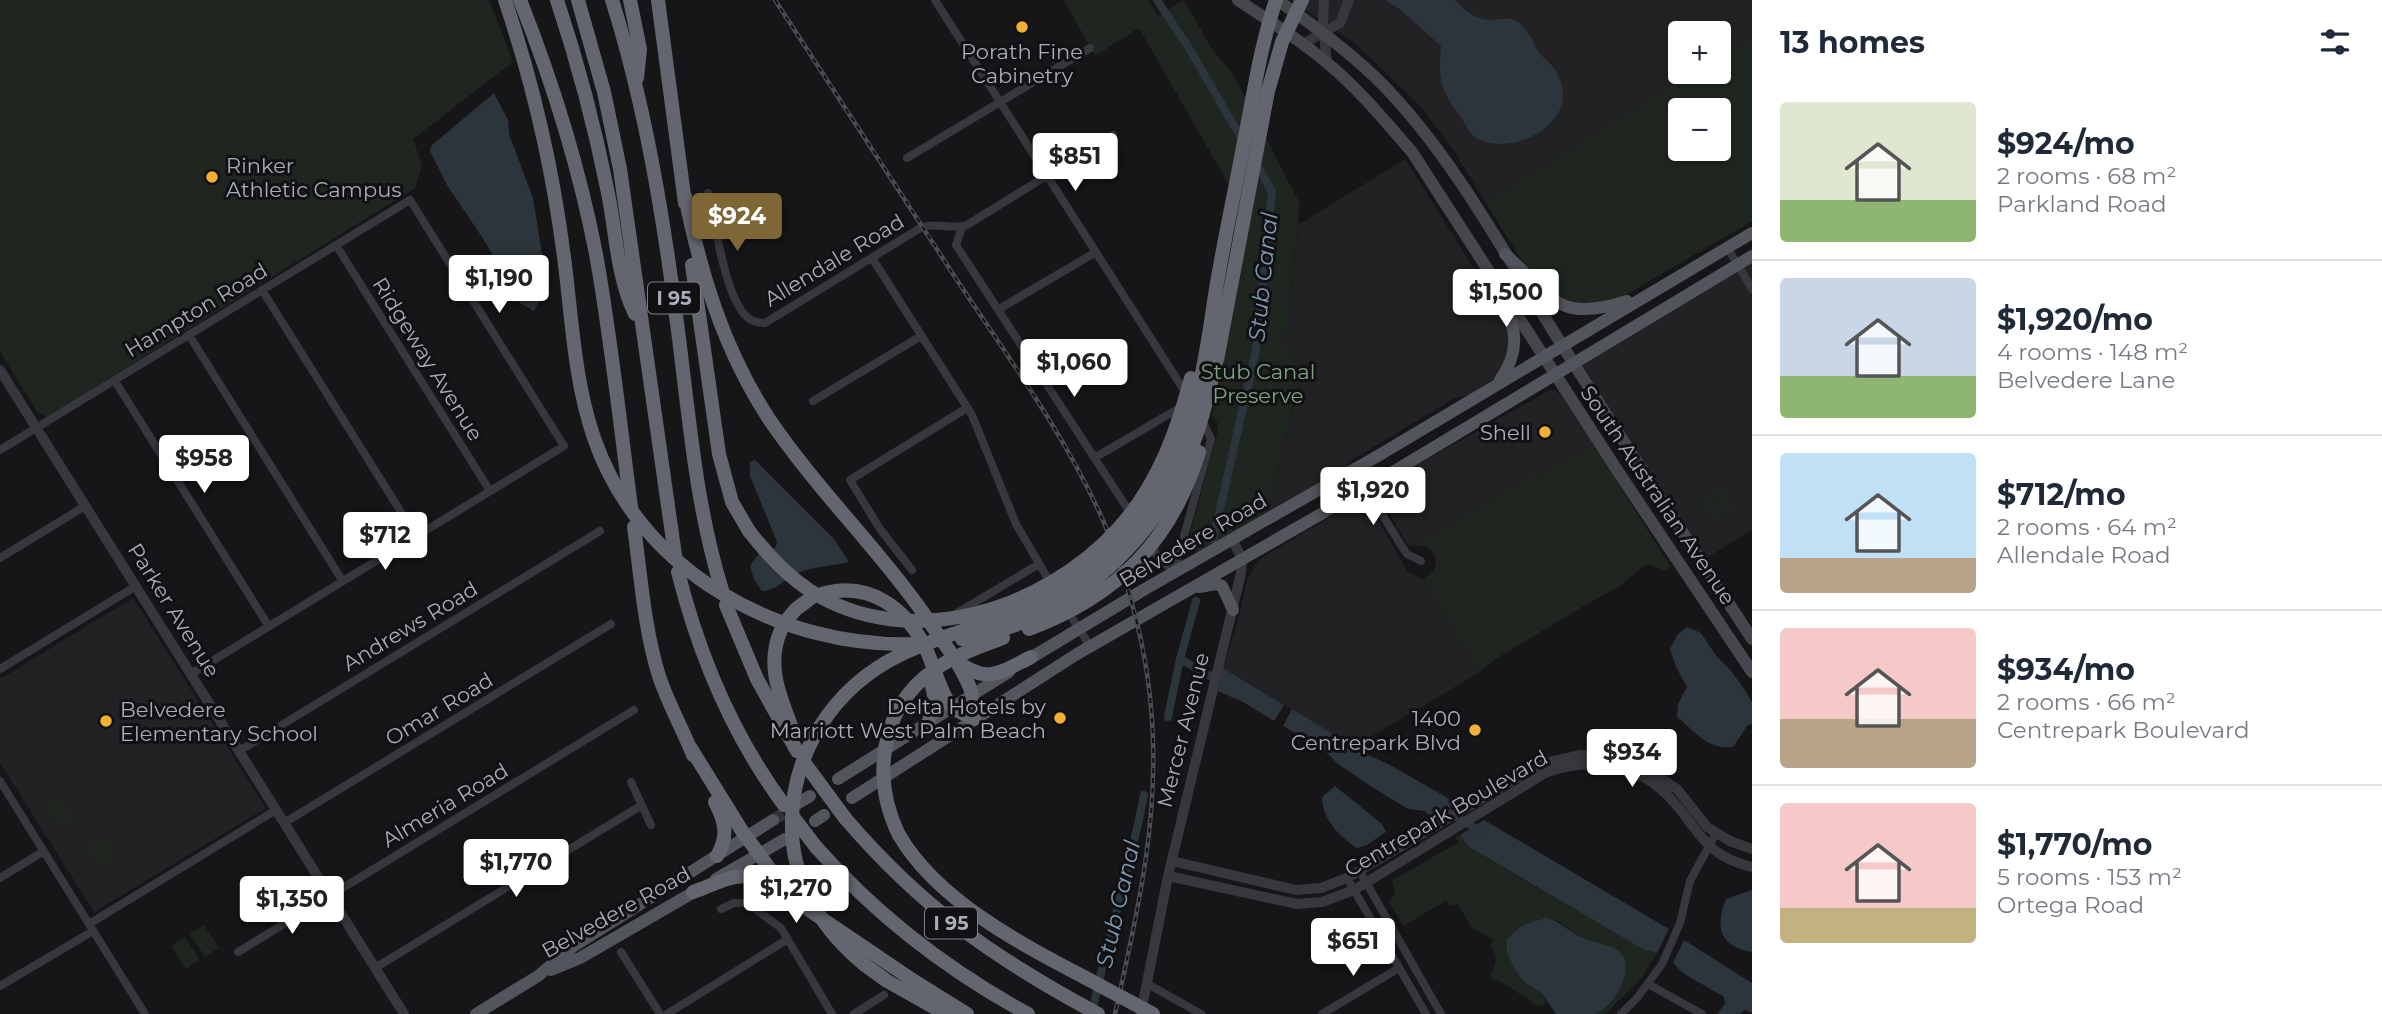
<!DOCTYPE html>
<html lang="en">
<head>
<meta charset="utf-8">
<style>
  body { margin:0; font-family:Montserrat,sans-serif; background:#f2f2f3; color:#1f2937; height:100vh; display:flex; flex-direction:column; font-size:26px; white-space:nowrap }
  * { box-sizing:border-box; margin:0 }
  p { font-size:23px; color:#747a83 }
  .icon { flex:none; width:38px; height:38px; fill:none; stroke:currentColor; stroke-width:2; stroke-linecap:round; stroke-linejoin:round }
  .map { position:relative; flex:1; overflow:hidden }
  .panel { display:flex; flex-direction:column; background:#fff; width:630px }
  .panel>* { flex:none }
  .buttons { position:absolute; left:1668px; top:21px; display:grid; gap:14px }
  .buttons a { display:grid; place-items:center; width:63px; height:63px; border-radius:7px; background:#fff; box-shadow:0 2px 5px #0004; font-size:35px }
  .price { position:absolute; translate:-50% -60px; padding:0 16px; border-radius:7px; background:#fff; color:#222; font-size:23px; line-height:46px; filter:drop-shadow(0 2px 4px #0008) }
  .price::after { content:''; position:absolute; left:50%; top:42px; width:21px; height:16px; margin-left:-10px; background:inherit; clip-path:polygon(0 0,100% 0,50% 100%) }
  .price.on { background:#7e6636; color:#fff }
  ul { padding:0; list-style:none }
  li { display:flex; align-items:center; gap:21px; height:175px; padding:0 28px }
  li+li { border-top:2px solid #e0e1e3 }
  li span { display:grid; place-items:center; flex:none; width:196px; height:140px; border-radius:7px; color:#555 }
  li>.icon { margin-inline-start:auto }
  span .icon { width:84px; height:84px; fill:#fffc; stroke-width:1 }
  li b { font-size:30px }
  h2 { display:flex; justify-content:space-between; align-items:center; height:84px; padding:0 28px; font-size:30px }
  main { display:flex; flex:1; min-height:0 }
  .map>svg:first-child { display:block }
  .built { fill:#222225; fill-rule:evenodd }
  .green { fill:#1e261f; fill-rule:evenodd }
  .water { fill:#2c353c }
  .lines { fill:none; stroke-linecap:round; stroke-linejoin:round }
  .canal { stroke:#2c353c; stroke-width:8 }
  .primary-tunnel { stroke:#333438; stroke-width:12; stroke-dasharray:12 6; stroke-linecap:butt }
  .minor { stroke:#37383d; stroke-width:8 }
  .tertiary { stroke:#37383d; stroke-width:10 }
  .secondary { stroke:#45474d; stroke-width:12 }
  .primary { stroke:#53555c; stroke-width:12 }
  .motorway { stroke:#63666e; stroke-width:14 }
  .rail-casing { stroke:#4a4c52; stroke-width:4.5 }
  .rail { stroke:#111113; stroke-width:2; stroke-dasharray:5; stroke-linecap:butt }
  .motorway-bridge { stroke:#63666e; stroke-width:14 }
  .poi-dot { fill:#f2b134; stroke:#111113; stroke-width:2.5 }
  .labels { text-anchor:middle; dominant-baseline:central; stroke-width:6; stroke-linejoin:round; paint-order:stroke }
  .shield { fill:#111113; stroke:#7b7e86; stroke-width:2 }
  .shield-label { font-size:19px; font-weight:bold; fill:#a8adb8 }
  .poi-label { font-size:21px; fill:#a8adb8; stroke:#111113; text-anchor:end }
  .street-label { font-size:21px; fill:#a8adb8; stroke:#111113 }
  .park-label { font-size:21px; fill:#7fa381; stroke:#111113 }
  .water-label { font-size:23px; font-style:italic; fill:#7f9bb3; stroke:#111113 }
</style>
</head>
<body>
<main>
<div class="map">
<svg width="1752" height="1014" viewBox="0 0 1752 1014">
  <rect width="100%" height="100%" fill="#161618"/>
  <path class="built" d="M1291,0H1752V221L1622,297L1533,278L1458,158L1459,157L1419,105L1357,45ZM1680,33H1718V72H1680ZM1680,110H1718V149H1680Z
    M1405,159L1507,321L1510,353L1494,379L1488,383L1471,394L1455,398L1353,459L1348,467L1268,513L1301,374L1285,344L1298,225Z
    M1752,260V530L1705,559L1582,364Z
    M1550,390L1556,391L1562,396L1593,444L1536,476H1529L1413,546L1408,545L1379,497L1377,492L1380,486Z
    M1360,499L1368,503L1408,572L1423,579L1478,673L1354,747L1223,668L1237,624L1247,580L1255,565L1263,557Z
    M133,598L266,808L94,912L0,763V679Z"/>
  <path class="green" d="M0,0H489L513,62L413,139L422,165L415,188L47,417L38,413L0,352Z
    M1064,0H1148L1158,16L1184,0L1212,49L1234,76L1300,204L1285,344L1301,373L1268,513L1197,552L1191,551L1187,544L1217,434L1218,424L1212,415L1248,218L1139,28L1095,56Z
    M1752,38V221L1622,297L1594,306L1566,303L1533,278L1486,203L1695,72H1718L1719,58ZM1680,110H1718V149H1680Z
    M1593,444L1671,567L1664,570L1647,564L1617,588L1582,607L1496,659L1478,673L1423,579C1438,570 1441,557 1426,546H1413L1529,476H1536Z
    M1722,486L1735,508L1725,514L1712,493Z
    M1709,494L1722,516L1712,522L1699,500Z
    M58,794L73,819L60,827L45,803Z
    M1460,835L1469,847L1497,864L1644,950L1657,953L1641,979L1605,1014H1594C1608,1007 1615,996 1623,983L1614,948L1580,937L1557,920L1523,981L1542,993L1546,1001L1542,1006L1532,1004L1533,1002L1496,979L1494,981L1490,976C1495,964 1500,958 1490,946L1494,940L1471,927L1457,903L1450,906L1446,901L1403,926L1389,902L1395,893L1392,880L1458,843L1455,837Z
    M104,837L118,859L107,866L87,855L83,849Z
    M204,925L219,948L205,957L190,934Z
    M185,937L200,960L186,969L171,946Z"/>
  <path class="water" d="M1385,0H1455C1464,11 1477,20 1491,20C1500,20 1508,16 1517,21C1528,28 1532,41 1538,51C1542,57 1548,61 1553,67C1591,119 1512,161 1475,137C1469,133 1464,121 1459,115C1440,88 1438,79 1441,46L1401,10Z
    M494,93L508,120L509,134L533,198L544,267L543,295L534,311L520,303L484,240L447,185L430,151L431,146Z
    M755,460L834,539L849,562C832,566 814,566 798,573C785,579 776,591 762,591L754,579L750,566L759,553L775,548L777,542L750,476V462Z
    M1687,627L1701,633L1715,654L1731,671L1745,690L1752,703V724L1747,726L1733,747C1707,750 1696,732 1677,717L1678,704L1687,687L1676,667L1670,649L1677,635Z
    M1223,668L1284,705L1274,721L1243,702L1218,691Z
    M1292,709L1364,753L1388,764L1448,798L1454,805L1432,818L1425,811L1408,809L1372,787L1338,764L1322,748L1283,726Z
    M1335,786L1382,824L1386,832L1367,845L1357,848C1339,836 1322,819 1322,797Z
    M1484,820L1669,929L1657,953L1644,950L1469,847L1460,835Z
    M1752,890V952C1719,946 1715,927 1726,899Z
    M1546,918C1560,921 1567,930 1579,936C1593,944 1613,942 1623,956C1633,973 1612,1010 1594,1014C1583,1014 1568,1014 1556,1014L1542,993L1523,981L1513,966L1507,952V939L1523,925Z
    M1684,940L1752,983V1013L1745,1010L1739,1014H1717L1725,1004L1724,997L1683,973L1673,963Z"/>
  <g class="lines">
    <path class="canal" d="M1157,0L1187,45L1243,141
      M1213,540L1256,350L1272,192L1255,161
      M1180,659L1218,680
      M1168,717L1180,659L1196,601
      M1436,805L1482,832
      M1092,1013C1107,940 1130,868 1144,795"/>
    <path class="primary-tunnel" d="M773,820L800,803"/>
    <path class="minor" d="M935,0L1187,395
      M907,158L1090,48
      M708,193C716,226 724,291 745,315C750,321 757,323 765,323L922,227C937,222 952,230 967,225L1113,135
      M962,227L956,245L1131,514
      M336,245L490,491
      M1727,247L1752,289
      M872,258L972,415L1016,524L1051,584
      M262,290L416,536
      M999,309L1096,252
      M189,335L342,580
      M115,381L268,625
      M813,401L921,336
      M0,450L410,200L564,446L191,674
      M1096,457L1181,407
      M1362,465L1368,491L1399,542L1407,554L1421,561
      M1149,543L1158,557L1174,572L1211,439L1201,418
      M0,558L85,506
      M912,570L880,529L850,480L967,408
      M1067,610L1090,646
      M957,613L1039,564
      M0,669L136,586
      M239,751L600,531
      M0,781L145,1014
      M631,782L651,825
      M284,823L611,624
      M1359,870L1441,1014
      M0,878L44,851
      M1347,878L1426,1014
      M721,909L734,903H747L781,928L832,1014
      M89,924L276,810
      M238,952L634,710
      M621,952L660,1014
      M375,968L642,805
      M1146,983L1201,1014
      M1648,984L1702,1014
      M0,986L93,931
      M667,1014L788,939
      M854,1014L884,995
      M1322,1014L1399,968
      M1621,1014L1637,998L1662,964L1680,923L1690,881L1716,833"/>
    <path class="tertiary" d="M1324,0L1323,23L1327,63
      M1303,44L1340,23L1349,0
      M0,370L404,1014
      M1172,861L1296,890L1321,888L1347,878L1541,764L1581,755L1614,757L1647,769L1678,790L1707,827L1730,841L1752,849
      M1168,876L1297,904L1322,902L1354,890L1545,773C1585,758 1632,761 1665,793C1699,825 1699,854 1752,867
      M1141,1013L1168,876L1241,573L1242,559L1232,539"/>
    <path class="secondary" d="M1238,0C1268,20 1299,39 1326,62C1359,89 1385,121 1412,152L1617,470L1752,672
      M1277,0C1315,26 1353,54 1385,87C1457,162 1506,257 1562,345C1624,443 1688,541 1752,639"/>
    <path class="primary" d="M1505,254C1552,296 1556,324 1627,301
      M1497,283C1511,320 1526,344 1500,380
      M1199,587L1216,584L1222,586L1233,610
      M1024,662L1145,589L1376,457L1752,233
      M838,779L1009,672
      M852,798L1077,654L1368,487L1752,256
      M800,802L810,796
      M815,821L824,815
      M716,879L785,839
      M551,970L580,958L701,888
      M476,1014L538,976L574,946L773,820"/>
    <path class="motorway" d="M505,0C534,86 554,175 565,265
      M520,0C553,83 579,167 596,254C611,338 620,423 631,507
      M557,0C578,63 595,128 608,193C616,233 617,277 635,314
      M578,0L604,92L620,169L675,555
      M612,0C645,105 663,214 677,323C689,413 695,503 722,590
      M630,0L640,49L637,78
      M658,0L685,203
      M685,196C701,275 724,350 769,419C820,494 887,557 937,633C949,650 962,668 970,688C974,697 973,709 974,719
      M692,265L719,454L732,502L749,531
      M634,527C641,577 644,628 659,676C668,703 682,728 693,755
      M678,572C699,655 733,736 784,805
      M822,594C870,580 907,609 927,651C934,668 939,686 948,702L954,709L974,719
      M726,605L757,679L797,751
      M786,621L796,609L811,598
      M781,630C765,666 781,699 794,733
      M957,661C987,685 1001,672 1031,657
      M929,721L935,700L931,681
      M690,747L742,831L786,891L812,912L914,981L967,1014
      M715,802C725,821 729,836 717,856
      M845,818C922,908 994,958 1098,1014
      M899,835C937,900 1019,943 1084,977
      M816,847C877,916 947,970 1028,1014
      M693,892C731,878 743,866 780,890
      M865,965L887,981L946,1014"/>
    <defs>
      <path id="rail" d="M775,0C834,91 894,182 953,274C1005,353 1063,431 1102,518C1129,580 1148,653 1152,720C1159,823 1137,914 1115,1014"/>
    </defs>
    <use href="#rail" class="rail-casing"/>
    <use href="#rail" class="rail"/>
    <path class="motorway-bridge" d="M565,265C572,322 575,383 594,438C640,572 780,649 917,644
      M1217,360L1268,91L1282,42L1302,0
      M749,531C766,553 785,574 809,590C908,654 1043,611 1118,529C1157,486 1176,434 1191,378
      M1029,629C1117,596 1171,542 1199,452
      M962,639C1064,623 1150,548 1189,454C1203,421 1210,385 1219,350
      M806,765L845,818
      M794,818L816,847
      M899,835C871,778 880,708 934,670C955,655 979,647 1003,638
      M865,965C824,932 794,885 792,832C789,755 833,687 902,654C948,632 998,623 1043,600C1094,573 1139,532 1166,480C1196,423 1206,358 1215,295C1223,245 1234,196 1243,147C1253,98 1260,47 1276,0
      M1084,977L1153,1014"/>
  </g>
  <g class="poi-dot">
    <circle cx="1022" cy="27" r="7"/>
    <circle cx="212" cy="177" r="7"/>
    <circle cx="1545" cy="432" r="7"/>
    <circle cx="1060" cy="718" r="7"/>
    <circle cx="106" cy="721" r="7"/>
    <circle cx="1475" cy="730" r="7"/>
  </g>
  <g class="labels">
    <g class="shield">
      <rect x="648" y="282.5" width="52" height="31" rx="5"/>
      <rect x="925" y="907.5" width="52" height="31" rx="5"/>
    </g>
    <g class="shield-label">
      <text x="674" y="298">I 95</text>
      <text x="951" y="923">I 95</text>
    </g>
    <g class="poi-label">
      <text x="1022" y="51" text-anchor="middle">Porath Fine<tspan x="1022" dy="24">Cabinetry</tspan></text>
      <text x="226" y="165" text-anchor="start">Rinker<tspan x="226" dy="24">Athletic Campus</tspan></text>
      <text x="1531" y="432">Shell</text>
      <text x="1046" y="706">Delta Hotels by<tspan x="1046" dy="24">Marriott West Palm Beach</tspan></text>
      <text x="120" y="709" text-anchor="start">Belvedere<tspan x="120" dy="24">Elementary School</tspan></text>
      <text x="1461" y="718">1400<tspan x="1461" dy="24">Centrepark Blvd</tspan></text>
    </g>
    <g class="street-label">
      <text transform="translate(834 260) rotate(-31)">Allendale Road</text>
      <text transform="translate(196 310) rotate(-31)">Hampton Road</text>
      <text transform="translate(428 359) rotate(58)">Ridgeway Avenue</text>
      <text transform="translate(1658 495) rotate(56)">South Australian Avenue</text>
      <text transform="translate(1193 540) rotate(-30)">Belvedere Road</text>
      <text transform="translate(174 610) rotate(58)">Parker Avenue</text>
      <text transform="translate(410 626) rotate(-31)">Andrews Road</text>
      <text transform="translate(439 709) rotate(-31)">Omar Road</text>
      <text transform="translate(1183 730) rotate(-76)">Mercer Avenue</text>
      <text transform="translate(445 805) rotate(-31)">Almeria Road</text>
      <text transform="translate(1446 813) rotate(-30)">Centrepark Boulevard</text>
      <text transform="translate(616 912) rotate(-29)">Belvedere Road</text>
    </g>
    <g class="park-label">
      <text x="1258" y="371">Stub Canal<tspan x="1258" dy="24">Preserve</tspan></text>
    </g>
    <g class="water-label">
      <text transform="translate(1263 277) rotate(-84)">Stub Canal</text>
      <text transform="translate(1118 904) rotate(-77)">Stub Canal</text>
    </g>
  </g>
</svg>
<div class="buttons">
<a>+</a>
<a>−</a>
</div>
<b class="price" style="left:1075px;top:193px">$851</b>
<b class="price on" style="left:737px;top:253px">$924</b>
<b class="price" style="left:499px;top:315px">$1,190</b>
<b class="price" style="left:1506px;top:329px">$1,500</b>
<b class="price" style="left:1074px;top:399px">$1,060</b>
<b class="price" style="left:204px;top:495px">$958</b>
<b class="price" style="left:1373px;top:527px">$1,920</b>
<b class="price" style="left:385px;top:572px">$712</b>
<b class="price" style="left:1632px;top:789px">$934</b>
<b class="price" style="left:516px;top:899px">$1,770</b>
<b class="price" style="left:796px;top:925px">$1,270</b>
<b class="price" style="left:292px;top:936px">$1,350</b>
<b class="price" style="left:1353px;top:978px">$651</b>
</div>
<section class="panel">
<h2>13 homes<svg class="icon" aria-label="filters" viewBox="0 0 24 24"><path d="M4 7h16M4 17h16"/><circle cx="9" cy="7" r="2"/><circle cx="15" cy="17" r="2"/></svg></h2>
<ul>
<li><span style="background:linear-gradient(#dfe7d0 70%,#8fb573 0)"><svg class="icon" aria-label="home" viewBox="0 0 24 24"><path d="M3 11l9-7 9 7M6 9v11h12V9"/></svg></span><div><b>$924/mo</b><p>2 rooms · 68 m²</p><p>Parkland Road</p></div></li>
<li><span style="background:linear-gradient(#c9d6e8 70%,#8fb573 0)"><svg class="icon" aria-label="home" viewBox="0 0 24 24"><path d="M3 11l9-7 9 7M6 9v11h12V9"/></svg></span><div><b>$1,920/mo</b><p>4 rooms · 148 m²</p><p>Belvedere Lane</p></div></li>
<li><span style="background:linear-gradient(#bfe0f5 75%,#b9a48a 0)"><svg class="icon" aria-label="home" viewBox="0 0 24 24"><path d="M3 11l9-7 9 7M6 9v11h12V9"/></svg></span><div><b>$712/mo</b><p>2 rooms · 64 m²</p><p>Allendale Road</p></div></li>
<li><span style="background:linear-gradient(#f6c9c9 65%,#b9a48a 0)"><svg class="icon" aria-label="home" viewBox="0 0 24 24"><path d="M3 11l9-7 9 7M6 9v11h12V9"/></svg></span><div><b>$934/mo</b><p>2 rooms · 66 m²</p><p>Centrepark Boulevard</p></div></li>
<li><span style="background:linear-gradient(#f6c9c9 75%,#c2b280 0)"><svg class="icon" aria-label="home" viewBox="0 0 24 24"><path d="M3 11l9-7 9 7M6 9v11h12V9"/></svg></span><div><b>$1,770/mo</b><p>5 rooms · 153 m²</p><p>Ortega Road</p></div></li>
</ul>
</section>
</main>
</body>
</html>
